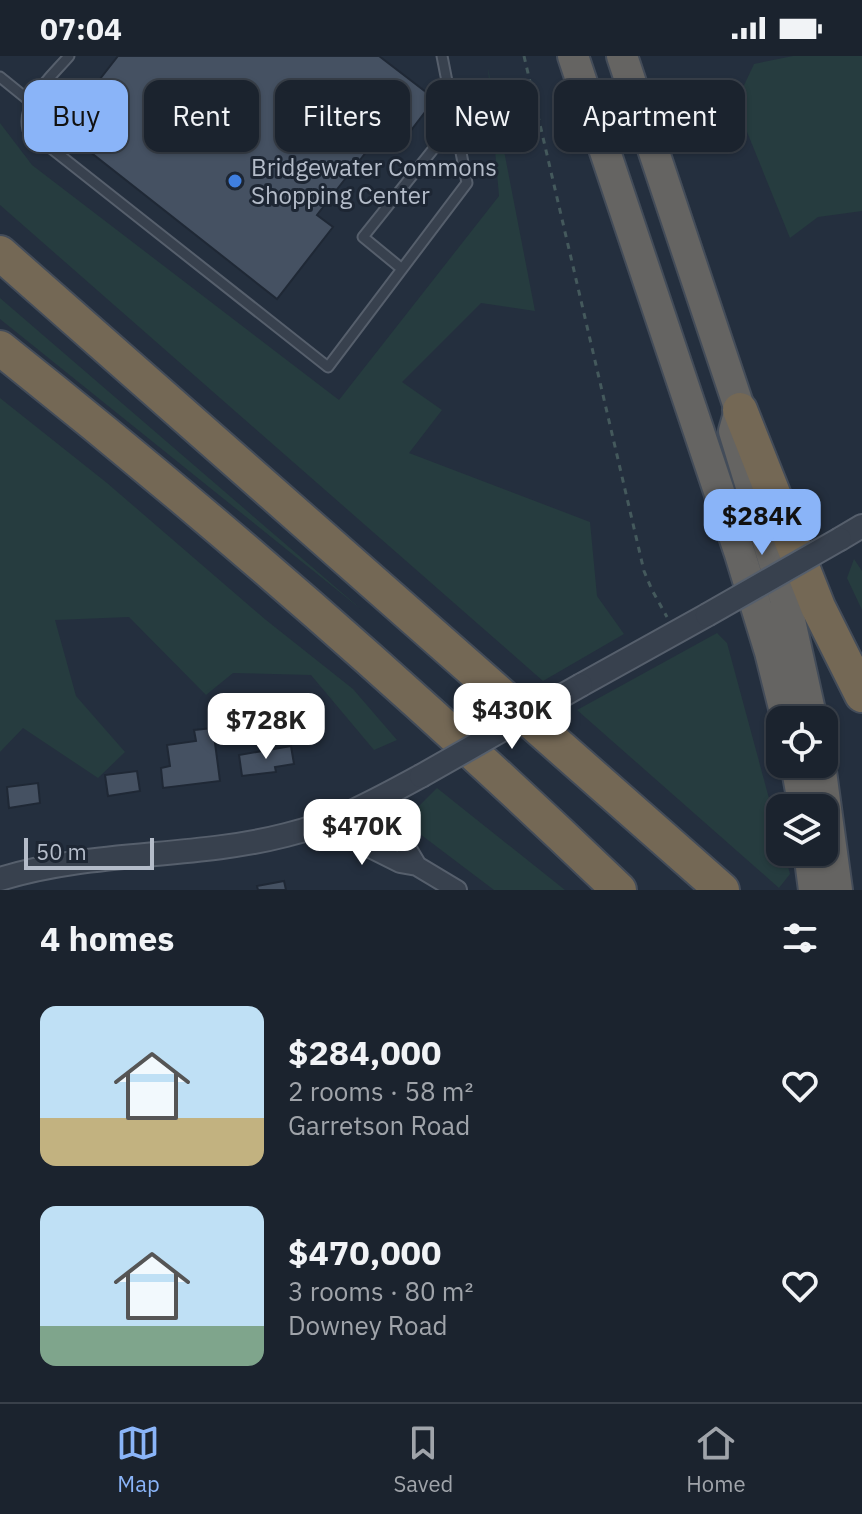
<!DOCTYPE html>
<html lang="en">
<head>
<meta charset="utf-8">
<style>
  body { margin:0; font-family:"IBM Plex Sans",sans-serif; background:#242b36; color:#f1f3f6; height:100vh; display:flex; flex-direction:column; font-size:30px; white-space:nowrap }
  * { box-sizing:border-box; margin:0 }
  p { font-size:26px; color:#a0a4aa }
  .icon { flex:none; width:44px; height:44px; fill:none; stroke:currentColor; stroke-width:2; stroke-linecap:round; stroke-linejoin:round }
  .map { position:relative; height:834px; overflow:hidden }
  .side { display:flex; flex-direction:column; background:#1b232e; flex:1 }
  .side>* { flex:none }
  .banner { position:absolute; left:24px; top:24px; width:814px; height:72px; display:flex; gap:16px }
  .buttons { position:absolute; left:766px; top:650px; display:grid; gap:16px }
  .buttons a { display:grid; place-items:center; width:72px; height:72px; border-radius:16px; background:#1b232e; box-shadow:0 2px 6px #0004,0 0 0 2px #39404a; font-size:40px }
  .scale { position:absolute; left:24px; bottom:20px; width:130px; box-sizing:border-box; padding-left:8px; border:4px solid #b4bcc9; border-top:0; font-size:22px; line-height:28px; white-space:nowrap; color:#b4bcc9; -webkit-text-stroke:6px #1d2633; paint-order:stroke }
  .price { position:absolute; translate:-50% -68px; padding:0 18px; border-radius:16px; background:#fff; color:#222; font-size:26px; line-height:52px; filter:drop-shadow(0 2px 4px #0008) }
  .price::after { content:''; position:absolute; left:50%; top:48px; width:24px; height:18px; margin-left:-12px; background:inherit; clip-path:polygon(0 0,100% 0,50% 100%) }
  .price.active { background:#8ab4f8; color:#111 }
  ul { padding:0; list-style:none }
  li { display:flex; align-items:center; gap:24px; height:200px; padding:0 40px }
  li span { display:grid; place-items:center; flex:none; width:224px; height:160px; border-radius:16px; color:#555 }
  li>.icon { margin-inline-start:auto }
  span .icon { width:96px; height:96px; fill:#fffc; stroke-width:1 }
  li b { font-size:34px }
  h2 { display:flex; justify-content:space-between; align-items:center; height:96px; padding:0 40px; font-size:34px }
  .tag { padding:0 28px; border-radius:16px; background:#1b232e; box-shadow:0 2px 6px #0004,0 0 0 2px #39404a; font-size:28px; line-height:72px }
  .tag.active { background:#8ab4f8; color:#111 }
  .status { display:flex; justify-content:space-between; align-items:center; height:56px; padding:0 40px; background:#1b232e; direction:ltr }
  .status svg { height:22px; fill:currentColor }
  .dock { display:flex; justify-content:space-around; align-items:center; height:112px; border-top:2px solid #39404a; background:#1b232e; font-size:22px; color:#a0a4aa }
  .dock a { display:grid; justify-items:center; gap:4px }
  .dock .active { color:#8ab4f8 }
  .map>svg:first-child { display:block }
  .green { fill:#263c3f }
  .building { fill:#455162; stroke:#1f2835; stroke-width:2 }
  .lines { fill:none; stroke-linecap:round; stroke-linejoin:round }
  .service-casing { stroke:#565f6c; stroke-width:13 }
  .minor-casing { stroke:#565f6c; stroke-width:22 }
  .tertiary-casing { stroke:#565f6c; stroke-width:26 }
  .trunk-casing { stroke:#434c59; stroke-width:34 }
  .motorway-casing { stroke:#434c59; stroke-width:38 }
  .path { stroke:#44595c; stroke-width:3; stroke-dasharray:6 6; stroke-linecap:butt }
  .service { stroke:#38414e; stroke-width:9 }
  .minor { stroke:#38414e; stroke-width:18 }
  .tertiary { stroke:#38414e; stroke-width:22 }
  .trunk { stroke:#656462; stroke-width:30 }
  .motorway { stroke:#746855; stroke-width:34 }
  .tertiary-bridge-casing { stroke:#565f6c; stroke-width:26; stroke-linecap:butt }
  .tertiary-bridge { stroke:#38414e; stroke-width:22 }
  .shop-dot { fill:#3f7fe0; stroke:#1d2633; stroke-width:3 }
  .labels { text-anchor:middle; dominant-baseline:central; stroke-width:6; stroke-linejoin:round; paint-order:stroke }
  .poi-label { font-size:24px; fill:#b4bcc9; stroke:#1d2633; text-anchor:start }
</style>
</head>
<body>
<div class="status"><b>07:04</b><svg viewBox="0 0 49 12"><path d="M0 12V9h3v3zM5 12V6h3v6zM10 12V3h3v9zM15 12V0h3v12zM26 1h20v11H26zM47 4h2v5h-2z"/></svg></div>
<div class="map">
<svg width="862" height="834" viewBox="0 0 862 834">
  <rect width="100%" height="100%" fill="#242f3e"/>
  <path class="green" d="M793,0H862V155L818,161L790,182L743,66L739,40L754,8Z
    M488,12L535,255L481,247L402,326L442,354L409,397L590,466L597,540L624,578L543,625L0,149V67L32,109L339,344L499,140Z
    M0,242L362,554L0,263Z
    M0,342L107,427L266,564L353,633L397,684L374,694L311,619L233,617L206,639L129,561L55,564L76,640L125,696L98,722L23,672L0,696Z
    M854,503L862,515V554L847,522Z
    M717,577L727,587L780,783V796H784L790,818L779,832L577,654Z
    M437,732L565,834H494L420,778L416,763L418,751Z"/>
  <path class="building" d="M118,0H379L435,43L399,90L381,77L317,159L333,171L277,243L61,73Z
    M213,672L220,725L163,732L161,712L170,710L167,689L196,685L194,674Z
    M291,690L294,708L275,711L276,716L242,720L239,699Z
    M137,715L140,735L108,740L105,719Z
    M38,727L40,747L9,752L7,731Z
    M284,825L286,834H258L257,830Z"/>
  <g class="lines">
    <defs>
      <path id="service" d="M69,0C52,20 21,45 28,74L328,311L467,127L442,0
        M0,21L31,46
        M402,213L363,181L455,66"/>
      <path id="minor" d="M382,741L402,785L417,810
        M342,762L349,775L362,788L400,807L417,810L457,834"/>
      <path id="tertiary" d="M840,483L862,470
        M581,629L707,559
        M0,823C92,794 193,803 286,779C335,767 377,744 421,720"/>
      <path id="trunk" d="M573,0L740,498L770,596L787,664
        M622,0L740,354L734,375L785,542L812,664
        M796,708L804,752
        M820,708L837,834
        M809,796L814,834"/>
      <path id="motorway" d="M0,197L722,834
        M0,292C215,463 421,644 619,834
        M740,354L818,551L862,639"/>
    </defs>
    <use href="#service" class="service-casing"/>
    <use href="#minor" class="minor-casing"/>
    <use href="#tertiary" class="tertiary-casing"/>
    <use href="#trunk" class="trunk-casing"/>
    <use href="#motorway" class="motorway-casing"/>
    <path class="path" d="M524,0L644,515L652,534L667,561"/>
    <use href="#service" class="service"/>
    <use href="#minor" class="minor"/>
    <use href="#tertiary" class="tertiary"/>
    <use href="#trunk" class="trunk"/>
    <use href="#motorway" class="motorway"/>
    <defs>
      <path id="tertiary-bridge" d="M707,559L840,483
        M421,720L581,629"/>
    </defs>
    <use href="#tertiary-bridge" class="tertiary-bridge-casing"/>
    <use href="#tertiary-bridge" class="tertiary-bridge"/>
  </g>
  <circle class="shop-dot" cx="235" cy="125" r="8"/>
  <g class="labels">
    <g class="poi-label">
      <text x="251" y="111">Bridgewater Commons<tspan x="251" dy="28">Shopping Center</tspan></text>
    </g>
  </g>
</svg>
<div class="buttons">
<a><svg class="icon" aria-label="locate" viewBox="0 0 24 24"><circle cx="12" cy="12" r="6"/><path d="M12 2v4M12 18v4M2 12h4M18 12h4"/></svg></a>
<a><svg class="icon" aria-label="layers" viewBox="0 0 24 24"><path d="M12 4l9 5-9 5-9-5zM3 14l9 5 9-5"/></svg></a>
</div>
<div class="scale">50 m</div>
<b class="price active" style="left:762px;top:501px">$284K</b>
<b class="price" style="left:512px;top:695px">$430K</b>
<b class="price" style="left:266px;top:705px">$728K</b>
<b class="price" style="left:362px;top:811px">$470K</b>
<div class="banner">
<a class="tag active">Buy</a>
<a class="tag">Rent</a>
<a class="tag">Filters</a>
<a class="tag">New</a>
<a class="tag">Apartment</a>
</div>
</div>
<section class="side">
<h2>4 homes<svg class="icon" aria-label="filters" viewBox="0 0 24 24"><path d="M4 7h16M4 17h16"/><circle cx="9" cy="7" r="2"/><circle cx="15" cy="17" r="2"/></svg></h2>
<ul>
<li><span style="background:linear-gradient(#bfe0f5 70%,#c2b280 0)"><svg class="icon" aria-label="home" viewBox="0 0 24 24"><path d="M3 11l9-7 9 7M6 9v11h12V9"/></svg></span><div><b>$284,000</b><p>2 rooms · 58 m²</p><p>Garretson Road</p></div><svg class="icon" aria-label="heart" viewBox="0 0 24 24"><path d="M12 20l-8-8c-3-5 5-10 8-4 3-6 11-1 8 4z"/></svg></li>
<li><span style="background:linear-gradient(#bfe0f5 75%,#7fa58c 0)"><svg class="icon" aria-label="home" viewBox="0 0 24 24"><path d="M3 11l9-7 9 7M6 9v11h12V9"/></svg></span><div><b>$470,000</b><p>3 rooms · 80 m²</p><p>Downey Road</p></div><svg class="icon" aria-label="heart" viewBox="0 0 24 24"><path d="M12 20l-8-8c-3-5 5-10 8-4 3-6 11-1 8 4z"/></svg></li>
</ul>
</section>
<nav class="dock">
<a class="active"><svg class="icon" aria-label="map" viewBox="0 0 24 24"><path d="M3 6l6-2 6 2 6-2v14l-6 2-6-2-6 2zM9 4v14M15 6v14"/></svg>Map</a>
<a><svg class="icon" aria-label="saved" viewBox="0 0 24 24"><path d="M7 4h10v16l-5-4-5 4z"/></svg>Saved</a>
<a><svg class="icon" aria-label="home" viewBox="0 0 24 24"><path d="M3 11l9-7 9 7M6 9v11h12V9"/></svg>Home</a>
</nav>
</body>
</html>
